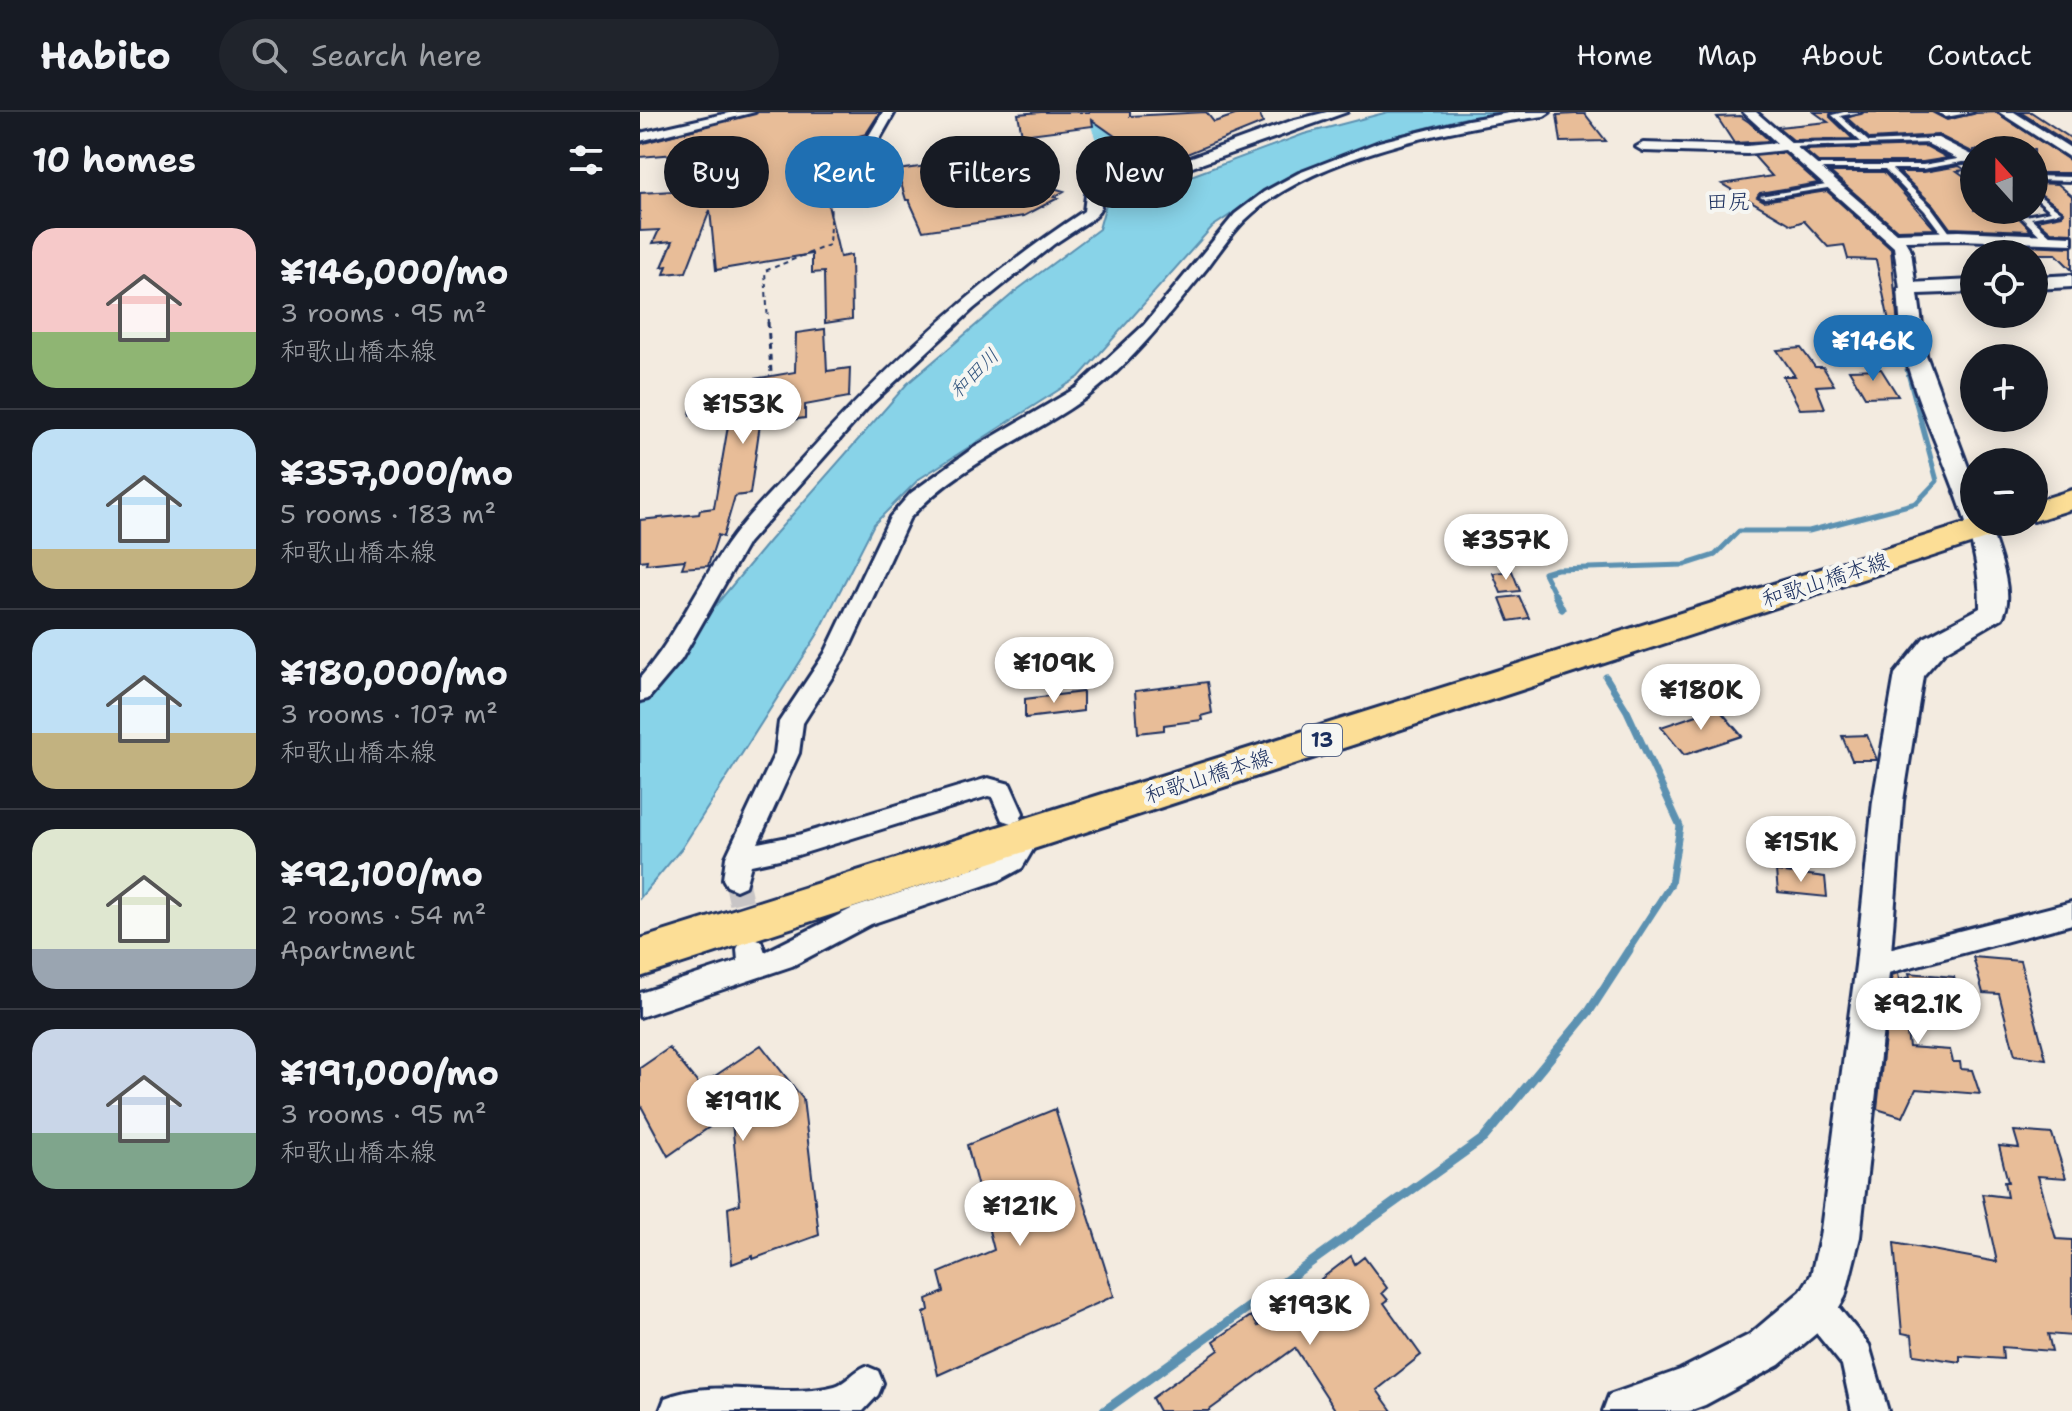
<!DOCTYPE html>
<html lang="en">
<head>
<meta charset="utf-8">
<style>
  body { margin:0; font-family:"Shantell Sans","Klee One",sans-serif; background:#20242c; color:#f1f3f6; height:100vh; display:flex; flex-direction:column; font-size:30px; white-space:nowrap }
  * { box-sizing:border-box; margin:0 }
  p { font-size:26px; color:#9ea1a6 }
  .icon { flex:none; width:44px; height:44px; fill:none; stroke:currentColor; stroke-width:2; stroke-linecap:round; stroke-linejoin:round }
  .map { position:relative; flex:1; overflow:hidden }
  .side { display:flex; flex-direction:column; background:#171b24; width:640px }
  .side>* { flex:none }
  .banner { position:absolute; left:24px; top:24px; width:760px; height:72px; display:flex; gap:16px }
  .needle { width:52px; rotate:339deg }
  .tools { position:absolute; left:1320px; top:24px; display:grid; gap:16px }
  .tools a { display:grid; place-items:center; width:88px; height:88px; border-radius:50%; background:#171b24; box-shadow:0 4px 20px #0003; font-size:40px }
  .price { position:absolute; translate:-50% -68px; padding:0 18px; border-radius:28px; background:#fff; color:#222; font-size:26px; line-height:52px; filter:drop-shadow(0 2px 4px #0008) }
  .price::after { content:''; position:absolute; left:50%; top:48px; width:24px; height:18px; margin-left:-12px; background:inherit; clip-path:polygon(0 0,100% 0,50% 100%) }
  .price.active { background:#1f6fb2; color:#fff }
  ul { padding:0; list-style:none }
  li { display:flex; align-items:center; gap:24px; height:200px; padding:0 32px }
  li+li { border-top:2px solid #363941 }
  li span { display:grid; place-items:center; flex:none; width:224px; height:160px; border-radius:24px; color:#555 }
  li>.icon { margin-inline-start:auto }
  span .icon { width:96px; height:96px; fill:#fffc; stroke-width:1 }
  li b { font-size:34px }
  h2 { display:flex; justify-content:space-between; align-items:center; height:96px; padding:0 32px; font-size:34px }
  .pill { padding:0 28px; border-radius:36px; background:#171b24; box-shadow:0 4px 20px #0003; font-size:28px; line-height:72px }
  .pill.active { background:#1f6fb2; color:#fff }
  header { display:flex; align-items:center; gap:48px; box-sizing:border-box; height:112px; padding:0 40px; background:#171b24; border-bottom:2px solid #363941 }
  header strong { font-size:38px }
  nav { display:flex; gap:44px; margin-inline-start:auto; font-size:28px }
  .search { width:560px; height:72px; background:#20242c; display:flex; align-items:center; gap:20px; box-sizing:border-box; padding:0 28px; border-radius:44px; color:#9ea1a6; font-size:30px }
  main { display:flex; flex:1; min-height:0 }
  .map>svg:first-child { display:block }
  .water { fill:#88d3e8; stroke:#5c91b1; stroke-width:2 }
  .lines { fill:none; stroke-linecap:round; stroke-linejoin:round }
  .stream-far2 { stroke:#5c91b1; stroke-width:5 }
  .stream-far1 { stroke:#5c91b1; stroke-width:7 }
  .stream { stroke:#5c91b1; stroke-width:9 }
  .river { fill:#88d3e8; fill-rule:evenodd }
  .building { fill:#e8bd98; stroke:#1b2f5e; stroke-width:2 }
  .minor-tunnel { stroke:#c8c5c6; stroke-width:24; stroke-dasharray:24 12; stroke-linecap:butt }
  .service-casing { stroke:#1b2f5e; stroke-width:6 }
  .minor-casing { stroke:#1b2f5e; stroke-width:6 }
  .tertiary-casing { stroke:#1b2f5e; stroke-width:6 }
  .primary-casing { stroke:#1b2f5e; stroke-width:6 }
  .path-far1 { stroke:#1b2f5e; stroke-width:2; stroke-dasharray:5 4; stroke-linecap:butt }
  .path { stroke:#1b2f5e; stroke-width:3; stroke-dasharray:6 5; stroke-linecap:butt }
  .service { fill:#f6f6f2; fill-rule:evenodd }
  .minor { fill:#f6f6f2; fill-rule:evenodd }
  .tertiary { fill:#f6f6f2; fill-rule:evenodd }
  .primary { fill:#fcde96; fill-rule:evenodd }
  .labels { text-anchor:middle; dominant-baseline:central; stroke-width:8; stroke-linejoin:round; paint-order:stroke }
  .far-water-label { font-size:20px; font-style:italic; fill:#365880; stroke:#f6f6f2 }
  .shield { fill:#f6f6f2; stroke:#5d6b8a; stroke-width:2 }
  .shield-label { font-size:20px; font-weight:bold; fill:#1b2f5e }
  .far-quarter-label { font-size:22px; fill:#1b2f5e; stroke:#f6f6f2 }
  .street-label { font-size:22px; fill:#1b2f5e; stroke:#f6f6f2 }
</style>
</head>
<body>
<header>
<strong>Habito</strong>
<div class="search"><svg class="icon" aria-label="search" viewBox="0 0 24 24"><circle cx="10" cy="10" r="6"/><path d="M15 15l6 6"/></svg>Search here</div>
<nav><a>Home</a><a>Map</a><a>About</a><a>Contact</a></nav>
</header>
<main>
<section class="side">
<h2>10 homes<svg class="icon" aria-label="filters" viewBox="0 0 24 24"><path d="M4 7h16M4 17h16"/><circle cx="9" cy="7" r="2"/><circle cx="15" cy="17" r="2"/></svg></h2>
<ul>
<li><span style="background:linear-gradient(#f6c9c9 65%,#8fb573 0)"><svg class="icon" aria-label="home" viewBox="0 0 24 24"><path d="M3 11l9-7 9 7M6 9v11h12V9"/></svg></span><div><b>¥146,000/mo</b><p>3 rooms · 95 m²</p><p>和歌山橋本線</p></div></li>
<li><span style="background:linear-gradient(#bfe0f5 75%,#c2b280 0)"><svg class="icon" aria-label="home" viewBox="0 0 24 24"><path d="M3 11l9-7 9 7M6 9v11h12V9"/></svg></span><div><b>¥357,000/mo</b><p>5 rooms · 183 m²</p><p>和歌山橋本線</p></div></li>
<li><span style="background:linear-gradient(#bfe0f5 65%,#c2b280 0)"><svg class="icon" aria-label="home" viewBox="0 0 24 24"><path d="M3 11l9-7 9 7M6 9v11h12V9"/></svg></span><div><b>¥180,000/mo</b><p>3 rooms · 107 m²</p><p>和歌山橋本線</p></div></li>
<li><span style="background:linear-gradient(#dfe7d0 75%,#9aa5b1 0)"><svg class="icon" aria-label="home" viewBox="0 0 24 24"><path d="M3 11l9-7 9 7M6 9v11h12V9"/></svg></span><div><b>¥92,100/mo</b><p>2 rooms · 54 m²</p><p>Apartment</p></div></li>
<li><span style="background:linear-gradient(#c9d6e8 65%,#7fa58c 0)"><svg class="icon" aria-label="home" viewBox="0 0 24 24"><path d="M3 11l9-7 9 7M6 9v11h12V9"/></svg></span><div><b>¥191,000/mo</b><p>3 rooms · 95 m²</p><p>和歌山橋本線</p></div></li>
</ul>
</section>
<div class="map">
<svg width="1432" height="1299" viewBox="0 0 1432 1299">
  <rect width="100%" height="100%" fill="#f3ebe0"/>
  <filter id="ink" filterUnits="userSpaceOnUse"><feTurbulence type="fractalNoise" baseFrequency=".0125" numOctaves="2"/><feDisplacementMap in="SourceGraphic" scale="16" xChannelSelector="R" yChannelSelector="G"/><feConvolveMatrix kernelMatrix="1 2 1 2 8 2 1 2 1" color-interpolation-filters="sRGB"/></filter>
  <g filter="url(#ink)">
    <path class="water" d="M748,0H863L821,7L743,27L646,66L572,115L439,265L279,367L234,412L179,520L42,736L0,786V584L130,428L267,272L377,178L459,117L471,74L492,71L505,81L664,22Z"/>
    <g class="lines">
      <path class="stream-far2" d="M916,485L904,461L917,457L1044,453L1075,443L1099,419H1169L1276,391L1297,369L1257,220"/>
      <path class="stream-far1" d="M915,483L922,497
        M966,565L987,599L1040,714L1031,772L987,840"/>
      <path class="stream" d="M464,1299L844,1026L950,898L989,838"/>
      <path class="river" d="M446,0H468L513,116L509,122H491L487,116Z"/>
    </g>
    <path class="building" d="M118,0H240L226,22L191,32L208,47L185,53L186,84L200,145L211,143L212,207L185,211L184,160L172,161V142L76,158L70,98L46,160L24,162L27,154L22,155L33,129L13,131L19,118L0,119V81L68,77L45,49L49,41L0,45V32Z
      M401,0H490V4L566,0L574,10L604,0H619L623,11L515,55L488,42L496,39L452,8L453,14L382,23L378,2Z
      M1174,0H1192L1190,5L1213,27L1153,28L1138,15L1188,10Z
      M1224,0H1292L1307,8L1336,1L1356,0L1432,50V61H1394V38H1334V41L1298,23L1230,27L1207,6Z
      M1380,0H1391L1432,27V33Z
      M935,2H945L966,29L921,30L917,3Z
      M1100,4L1109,10L1130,29L1094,31L1077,5Z
      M1286,34L1308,46L1283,50H1178L1164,38Z
      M398,39L406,74L424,79L414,85L418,86L384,104L283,119L269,88H266L257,58Z
      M1144,41L1178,71L1120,81L1117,85L1124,89L1187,79L1251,137L1259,227L1253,228L1236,148L1208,147L1204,133L1188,135L1164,109L1152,113L1082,72L1132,64L1114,44Z
      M1319,54L1326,58L1317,59L1334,71V98H1374L1391,119L1310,116L1293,93L1259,60H1284Z
      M1190,60H1244L1295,117L1257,118Z
      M1394,71L1418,72L1432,84V121L1411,120L1397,108L1422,103L1424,100L1394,77Z
      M1357,132L1432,135V158L1416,142H1364Z
      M185,217L187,259L210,256L209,285L165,293V306L120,312L110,382L95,384L83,425L78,423L68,454L42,456L45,448L6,452L7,448L0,449V408L59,402L60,398L74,396L88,314L83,315V303L58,306V302L50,303L55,277L155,260L156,221Z
      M1161,236L1175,255H1183L1194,273L1176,274L1185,296L1160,297L1143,264H1155L1137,238Z
      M1241,257L1258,284L1225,285L1209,258Z
      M872,459L880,479L861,481L853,461Z
      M879,484L889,506L869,509L860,486Z
      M567,570L572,601L561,604L562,608L524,613V618L498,621L495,579Z
      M443,580V599L385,606V587Z
      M1078,596L1102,624L1044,643L1021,615Z
      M1227,623L1237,648H1212L1202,624Z
      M1136,759L1185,765L1187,785L1138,780Z
      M1333,845L1380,849L1406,947L1375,943L1359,882L1343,881Z
      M1258,861L1259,868L1270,865L1269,861L1314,865L1321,899L1263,894L1269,935L1310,938L1313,950H1320L1321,957L1332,958L1340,982L1276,977L1263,1005L1237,997L1252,863Z
      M121,933L163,987L179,1123L113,1147V1144L92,1152L88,1096L100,1092L91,1000L28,1044L0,992V956L29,936L60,974Z
      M415,997L474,1184L298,1263L284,1201L289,1198L287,1187L304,1180L299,1161L354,1138L327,1033Z
      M1374,1019L1412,1022L1426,1066L1398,1064L1416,1127L1432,1128V1224L1408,1222L1412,1239L1362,1235L1363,1247L1320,1244V1250L1274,1243L1272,1223L1262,1221L1254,1131L1357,1150L1342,1082L1367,1085L1364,1070H1368L1359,1034L1379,1036Z
      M711,1144L715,1152L724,1145L747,1176L742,1181L748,1188L744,1191L781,1243L737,1278L752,1299H696L655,1236L568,1299H519L512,1286L579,1238L574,1229L611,1204L618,1214L683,1170L681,1167Z"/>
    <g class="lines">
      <path class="minor-tunnel" d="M96,767L109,827"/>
      <defs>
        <path id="service" d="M1204,0H1221L1200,4L1229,30L1293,27L1296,29L1293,31L1148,35L1145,33L1148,31L1221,30L1192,3Z
          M1297,0H1333L1306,5Z
          M1329,45L1334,47V51L1328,49L1283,57H1252L1291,95L1313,125L1309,127H1306L1285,99L1245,57H1174L1171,55L1174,53H1283Z
          M1394,64L1432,65V69L1394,68Z
          M1192,72L1194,73V75L1124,86L1120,84Z
          M1394,80L1421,100L1391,106L1413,126V130H1407L1381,105L1411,99L1394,85Z"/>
        <path id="minor" d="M93,0H115L0,29V21Z
          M243,0H255L218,65H208L206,62Z
          M687,0H707L527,64L460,74L461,95L455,105L414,132L333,197L231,292L108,431L41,548L8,587L0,589V566C39,521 58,470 93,424C112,398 136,375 158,352C243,257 337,169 444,99L448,68L519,57L651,9Z
          M875,0H910L904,4C814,16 672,43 605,108C591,122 579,140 567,156C531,200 494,249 448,284C389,327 318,352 269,407L206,543L163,611L159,641L118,731L158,723L348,666L370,672L383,701L380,708L371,711L362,708L352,685L348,684L158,743L111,753L105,774L96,778L87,774L83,767L86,745L135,641L139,610L185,541L250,405L271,381L332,337L436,276L504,213L595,102L624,80L659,61L739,30L828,8Z
          M1103,0H1116L1256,121L1319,119L1432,124V132L1319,128L1265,129L1271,139L1276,177L1268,182L1260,177L1254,135L1145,38L1107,42L1003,39L996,35L1003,31L1107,34L1137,31Z
          M1359,0H1374L1432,37V47Z
          M1288,26H1298L1334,44V49L1324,50L1288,32Z
          M380,714L389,717L395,734L382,756L360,768L231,812L152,854L0,905V881L98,849L97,837L101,829L111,825L121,829L125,840L213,796L342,754L364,742L369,733L367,724L371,717Z
          M1432,790V812L1233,865L1223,861L1219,853L1223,845L1233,841Z
          M1176,1177L1188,1182L1229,1233L1248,1299H1212L1202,1253L1164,1206L1159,1194L1164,1182Z
          M226,1254L238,1259L243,1271L238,1283L223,1299H20L25,1286C80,1264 139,1289 195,1274C206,1271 215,1258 226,1254Z"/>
        <path id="tertiary" d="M1432,163V175L1394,177V165Z
          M1334,168V180L1278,182L1286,243L1334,371V410H1348C1356,434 1377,483 1362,506L1304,540L1283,564L1263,689L1250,853L1220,1125L1205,1185L1191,1209L1139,1253L1065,1293L1049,1299H963L969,1283L1040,1258L1109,1223L1161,1179L1171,1163L1180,1125L1216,853L1233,689L1255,562L1284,526L1340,496C1341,408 1287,329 1265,244C1260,223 1260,199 1258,177L1268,171Z"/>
        <path id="primary" d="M1432,378V397L1394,409V390Z
          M1334,409L1381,410L1376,417L0,865V827Z"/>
      </defs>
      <use href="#service" class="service-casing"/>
      <use href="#minor" class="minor-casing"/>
      <use href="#tertiary" class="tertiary-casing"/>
      <use href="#primary" class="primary-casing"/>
      <path class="path-far1" d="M128,212L125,159L189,133L192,71L197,69"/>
      <path class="path" d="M128,210L131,261"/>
      <use href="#service" class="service"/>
      <use href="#minor" class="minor"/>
      <use href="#tertiary" class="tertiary"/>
      <use href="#primary" class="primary"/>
    </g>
  </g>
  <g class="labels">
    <g class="far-water-label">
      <text transform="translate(334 261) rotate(-45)">和田川</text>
    </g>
    <rect class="shield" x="662" y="612" width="40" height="32" rx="6"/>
    <g class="shield-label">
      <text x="682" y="628">13</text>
    </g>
    <g class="far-quarter-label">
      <text x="1088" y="89">田尻</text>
    </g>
    <g class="street-label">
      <text transform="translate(1185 468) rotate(-18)">和歌山橋本線</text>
      <text transform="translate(568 664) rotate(-18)">和歌山橋本線</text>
    </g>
  </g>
</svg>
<div class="tools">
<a><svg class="needle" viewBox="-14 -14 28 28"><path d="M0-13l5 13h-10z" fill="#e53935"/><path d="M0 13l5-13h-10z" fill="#9ea1a6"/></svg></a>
<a><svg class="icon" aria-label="locate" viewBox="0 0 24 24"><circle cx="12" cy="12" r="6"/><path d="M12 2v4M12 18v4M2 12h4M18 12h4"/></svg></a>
<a>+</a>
<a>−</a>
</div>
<b class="price active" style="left:1233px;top:271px">¥146K</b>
<b class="price" style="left:103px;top:334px">¥153K</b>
<b class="price" style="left:866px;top:470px">¥357K</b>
<b class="price" style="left:414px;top:593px">¥109K</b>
<b class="price" style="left:1061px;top:620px">¥180K</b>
<b class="price" style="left:1161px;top:772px">¥151K</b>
<b class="price" style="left:1278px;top:934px">¥92.1K</b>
<b class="price" style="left:103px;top:1031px">¥191K</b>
<b class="price" style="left:380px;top:1136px">¥121K</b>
<b class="price" style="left:670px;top:1235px">¥193K</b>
<div class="banner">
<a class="pill">Buy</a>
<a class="pill active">Rent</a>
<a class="pill">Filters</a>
<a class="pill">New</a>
</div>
</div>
</main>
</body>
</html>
